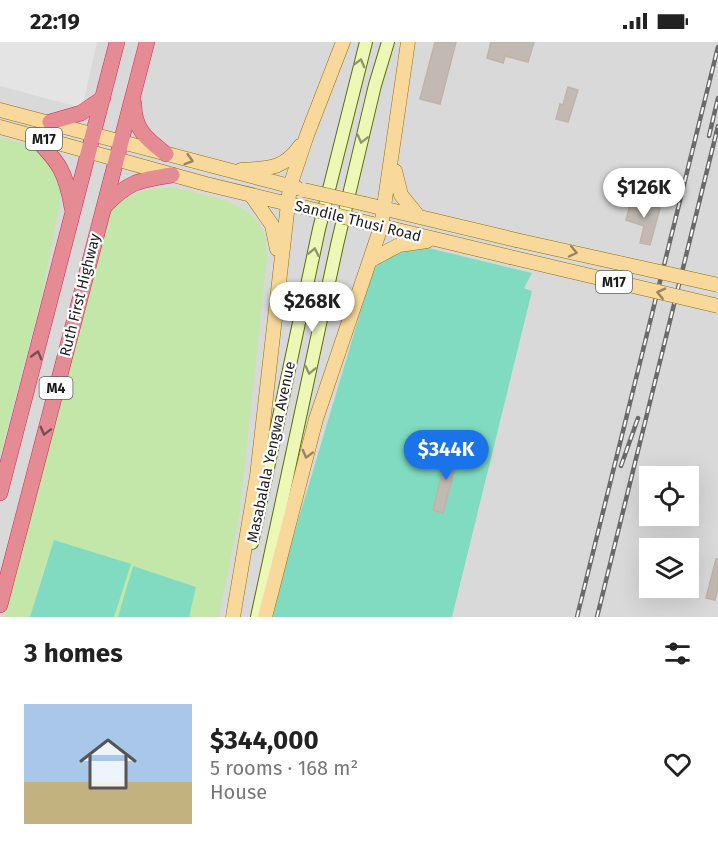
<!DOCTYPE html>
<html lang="en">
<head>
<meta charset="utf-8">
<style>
  body { margin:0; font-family:"Fira Sans",sans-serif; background:#f2f2f2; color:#222; height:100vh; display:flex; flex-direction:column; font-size:22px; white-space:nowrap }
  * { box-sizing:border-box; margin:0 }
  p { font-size:20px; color:#767676 }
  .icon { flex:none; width:33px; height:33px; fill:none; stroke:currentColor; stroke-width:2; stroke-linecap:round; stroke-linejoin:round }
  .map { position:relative; height:575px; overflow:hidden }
  .panel { display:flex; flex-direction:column; background:#fff; flex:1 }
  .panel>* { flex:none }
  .controls { position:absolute; left:639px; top:424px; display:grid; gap:12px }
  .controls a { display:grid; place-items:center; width:60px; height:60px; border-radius:0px; background:#fff; box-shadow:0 6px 24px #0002; font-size:30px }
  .price { position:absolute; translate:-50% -51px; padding:0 14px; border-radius:21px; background:#fff; color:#222; font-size:20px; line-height:39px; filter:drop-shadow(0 2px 3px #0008) }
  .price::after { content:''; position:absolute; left:50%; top:36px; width:18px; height:14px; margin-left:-9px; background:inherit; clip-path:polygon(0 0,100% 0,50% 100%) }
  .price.current { background:#1a73e8; color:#fff }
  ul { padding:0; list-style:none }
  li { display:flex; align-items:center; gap:18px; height:150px; padding:0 24px }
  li+li { border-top:2px solid #e0e0e0 }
  li span { display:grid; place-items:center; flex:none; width:168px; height:120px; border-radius:0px; color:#555 }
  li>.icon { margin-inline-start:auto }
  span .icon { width:72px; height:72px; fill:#fffc; stroke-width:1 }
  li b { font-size:26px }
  h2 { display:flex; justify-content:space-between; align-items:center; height:72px; padding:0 24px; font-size:26px }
  .status { display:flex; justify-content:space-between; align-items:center; height:42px; padding:0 30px; background:#fff; direction:ltr }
  .status svg { height:16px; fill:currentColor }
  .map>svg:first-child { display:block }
  .residential { fill:#dad9d9; fill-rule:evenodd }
  .grass { fill:#c2e7a8 }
  .pitch { fill:#81dbc1 }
  .parking { fill:#e4e4e4 }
  .building { fill:#c2bab2; stroke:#bfb3a5; stroke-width:1.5 }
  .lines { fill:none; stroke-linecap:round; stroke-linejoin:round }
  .secondary-casing { stroke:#5b6f07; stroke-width:14 }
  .primary-casing { stroke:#916f04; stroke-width:15 }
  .highway-casing { stroke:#d32853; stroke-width:16 }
  .secondary { stroke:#eef8b6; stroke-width:12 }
  .primary { stroke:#f9d99b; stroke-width:14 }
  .highway { stroke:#e48b94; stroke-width:15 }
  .rail-casing { stroke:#6a6a6a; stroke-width:4.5 }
  .rail { stroke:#fff; stroke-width:2; stroke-dasharray:7; stroke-linecap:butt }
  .primary-bridge-casing { stroke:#916f04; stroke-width:15; stroke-linecap:butt }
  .primary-bridge { stroke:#f9d99b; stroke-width:14 }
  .oneway { stroke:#909571 }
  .oneway2 { stroke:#968462 }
  .oneway3 { stroke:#764e52 }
  .labels { text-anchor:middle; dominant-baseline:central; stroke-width:4.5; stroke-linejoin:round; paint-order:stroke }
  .shield { fill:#fff; stroke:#606060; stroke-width:1.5 }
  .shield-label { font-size:14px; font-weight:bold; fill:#1c1c1c }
  .street-label { font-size:15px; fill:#1c1c1c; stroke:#fff }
</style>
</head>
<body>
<div class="status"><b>22:19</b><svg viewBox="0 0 49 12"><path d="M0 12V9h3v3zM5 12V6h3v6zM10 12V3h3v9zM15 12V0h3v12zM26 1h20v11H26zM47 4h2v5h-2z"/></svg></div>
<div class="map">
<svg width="718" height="575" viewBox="0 0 718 575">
  <rect width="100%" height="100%" fill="#edebe2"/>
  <path class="residential" d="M0,0H718V575H0ZM650,435H688V474H650ZM650,507H688V546H650Z"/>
  <path class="grass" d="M0,95C36,104 63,120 60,161L41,257L0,413Z
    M170,145C202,153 258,158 266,198C267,204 266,211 267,217L239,475L219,575H4L109,172C128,150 143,147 170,145Z"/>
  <path class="pitch" d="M420,204L532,231L524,246L532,249L452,575H273L289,509L370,238L379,218L398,208Z
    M54,498L131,522L114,575H30Z
    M133,524L196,545L189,575H118Z"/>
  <path class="parking" d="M0,0H97L82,66L0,44Z"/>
  <path class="building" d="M435,0H456L440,62L420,57Z
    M491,0H534L528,20L505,14L503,21L487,16Z
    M568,45L578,48L568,80L556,77L560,62L563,63Z
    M631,159L660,166L650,203L640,201L644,184L626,178Z
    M448,407L459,410L443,471L433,468Z
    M716,517H718V546L715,558L706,556Z"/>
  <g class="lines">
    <defs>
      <path id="secondary" d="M252,501L319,187L366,0
        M257,575L337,203L375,43L388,0"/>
      <path id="primary" d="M0,68L297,146
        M0,85L206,142L297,164
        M241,128C268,126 283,128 300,104
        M395,129L401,153L418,174
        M251,153L272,183L277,207
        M365,162L516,198
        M360,179L510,215
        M371,218L399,203L427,199
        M233,575L257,434L290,144L307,93L343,0
        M265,575L316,377L381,185L408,0"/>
      <path id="highway" d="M134,62C134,88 147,97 166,112
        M50,80L81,71L103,56
        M33,94C59,120 66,130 72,166
        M104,165C128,140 138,138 172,133
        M0,451L117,0
        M0,563L147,0"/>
    </defs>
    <use href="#secondary" class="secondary-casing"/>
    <use href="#primary" class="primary-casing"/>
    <use href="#highway" class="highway-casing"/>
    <use href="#secondary" class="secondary"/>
    <use href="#primary" class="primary"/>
    <use href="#highway" class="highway"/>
    <defs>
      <path id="rail" d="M709,94L718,56
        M621,424L638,376
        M577,575L718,5
        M597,575L718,84"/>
    </defs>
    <use href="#rail" class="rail-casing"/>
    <use href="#rail" class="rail"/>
    <defs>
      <path id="primary-bridge" d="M304,148L365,162
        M303,165L360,179
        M516,198L718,243
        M510,215L718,264"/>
    </defs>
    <use href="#primary-bridge" class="primary-bridge-casing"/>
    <use href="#primary-bridge" class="primary-bridge"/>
  </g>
  <defs><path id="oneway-chevron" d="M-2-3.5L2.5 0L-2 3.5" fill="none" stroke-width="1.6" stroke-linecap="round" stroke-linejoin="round" transform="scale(1.5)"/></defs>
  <g class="oneway">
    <use href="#oneway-chevron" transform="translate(360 21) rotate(-75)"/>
    <use href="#oneway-chevron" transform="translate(362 97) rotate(104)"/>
    <use href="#oneway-chevron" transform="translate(314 210) rotate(-78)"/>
    <use href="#oneway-chevron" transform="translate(310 328) rotate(102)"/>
  </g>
  <g class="oneway2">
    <use href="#oneway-chevron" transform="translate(189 118) rotate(16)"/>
    <use href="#oneway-chevron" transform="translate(573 210) rotate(12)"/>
    <use href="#oneway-chevron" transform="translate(661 251) rotate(-167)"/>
    <use href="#oneway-chevron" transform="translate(307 412) rotate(105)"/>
  </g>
  <g class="oneway3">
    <use href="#oneway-chevron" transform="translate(37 313) rotate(-75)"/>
    <use href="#oneway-chevron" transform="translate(45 389) rotate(104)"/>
  </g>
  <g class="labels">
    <g class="shield">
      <rect x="26" y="86" width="36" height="22" rx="4.5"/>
      <rect x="596" y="229" width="36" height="22" rx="4.5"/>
      <rect x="39.5" y="335" width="33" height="22" rx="4.5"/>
    </g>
    <g class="shield-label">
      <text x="44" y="97">M17</text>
      <text x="614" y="240">M17</text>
      <text x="56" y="346">M4</text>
    </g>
    <g class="street-label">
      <text transform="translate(358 179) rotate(14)">Sandile Thusi Road</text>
      <text transform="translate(80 253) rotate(-76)">Ruth First Highway</text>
      <text transform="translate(271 410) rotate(-78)">Masabalala Yengwa Avenue</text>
    </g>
  </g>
</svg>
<div class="controls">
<a><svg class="icon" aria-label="locate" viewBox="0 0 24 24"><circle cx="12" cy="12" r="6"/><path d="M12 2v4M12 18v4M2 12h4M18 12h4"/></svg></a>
<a><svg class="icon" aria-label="layers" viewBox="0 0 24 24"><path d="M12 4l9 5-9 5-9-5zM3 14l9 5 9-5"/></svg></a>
</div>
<b class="price" style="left:644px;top:177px">$126K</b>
<b class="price" style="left:312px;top:291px">$268K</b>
<b class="price current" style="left:446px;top:439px">$344K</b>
</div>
<section class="panel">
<h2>3 homes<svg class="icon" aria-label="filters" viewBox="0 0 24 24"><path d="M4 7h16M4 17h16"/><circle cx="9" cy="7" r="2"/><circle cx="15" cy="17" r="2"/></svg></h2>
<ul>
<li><span style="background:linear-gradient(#a9c7e8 65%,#c2b280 0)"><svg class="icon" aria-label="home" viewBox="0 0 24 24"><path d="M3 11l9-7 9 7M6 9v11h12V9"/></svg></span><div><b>$344,000</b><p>5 rooms · 168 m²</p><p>House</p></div><svg class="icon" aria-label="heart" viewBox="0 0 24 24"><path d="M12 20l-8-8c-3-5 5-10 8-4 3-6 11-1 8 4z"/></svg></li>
</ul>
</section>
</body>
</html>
